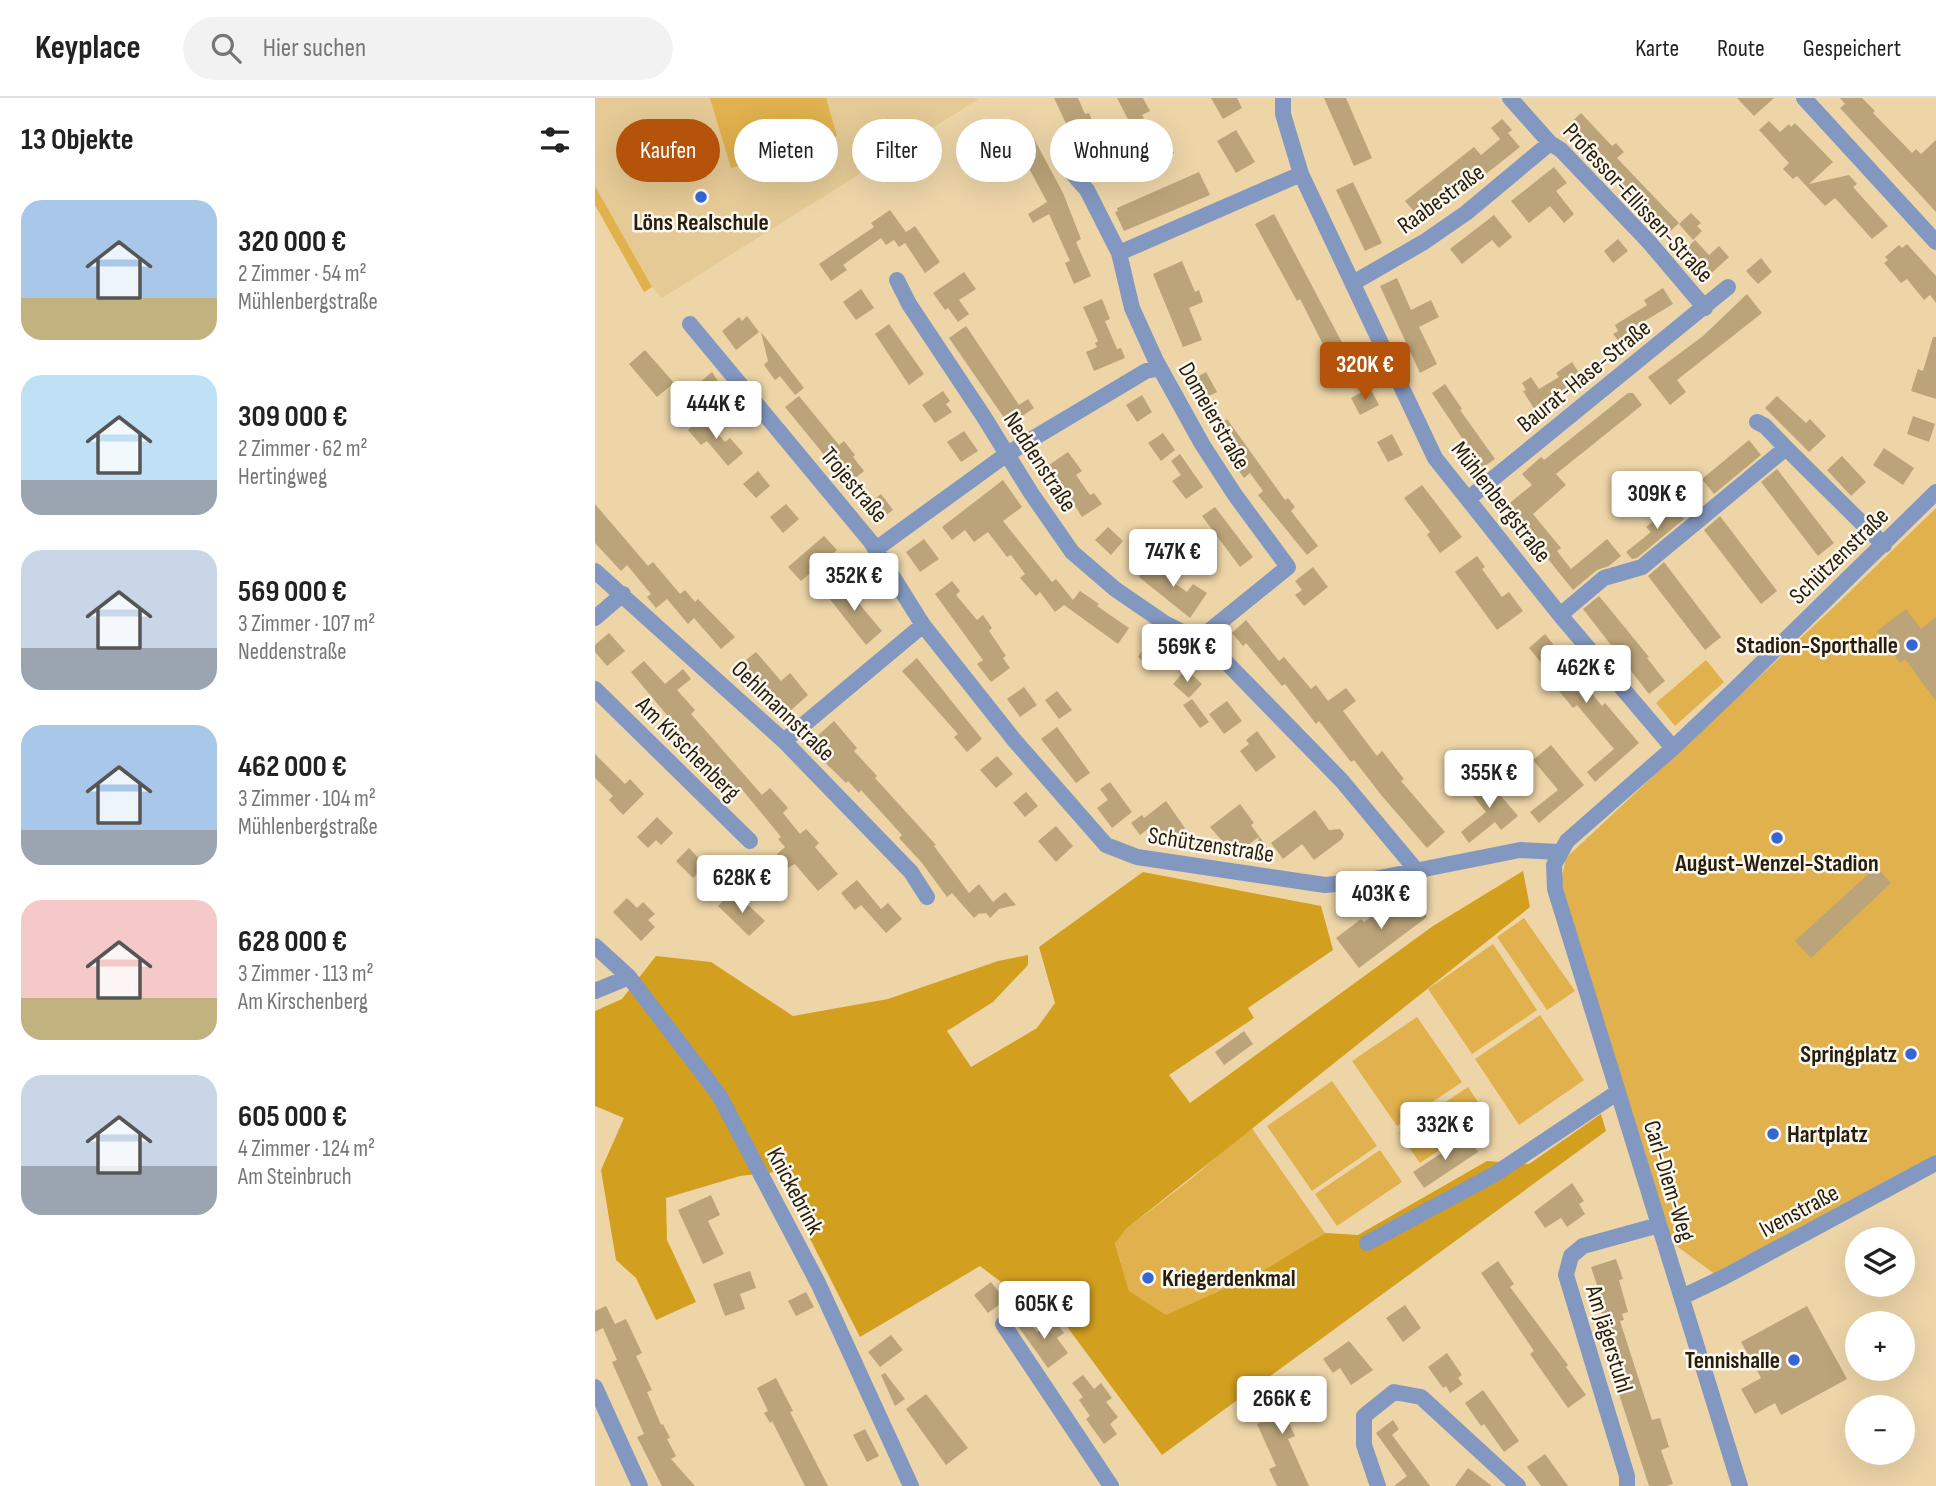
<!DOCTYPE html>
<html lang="de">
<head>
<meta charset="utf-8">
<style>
  body { margin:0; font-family:"Sofia Sans Condensed",sans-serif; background:#f2f2f2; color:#222; height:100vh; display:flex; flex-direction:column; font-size:26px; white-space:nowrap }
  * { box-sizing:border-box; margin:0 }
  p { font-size:23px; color:#767676 }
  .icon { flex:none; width:38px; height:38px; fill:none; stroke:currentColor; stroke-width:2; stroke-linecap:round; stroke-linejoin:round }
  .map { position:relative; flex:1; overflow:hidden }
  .sheet { display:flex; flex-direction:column; background:#fff; width:595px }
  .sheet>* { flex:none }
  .banner { position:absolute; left:21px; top:21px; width:665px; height:63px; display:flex; gap:14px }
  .tools { position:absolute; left:1250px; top:1129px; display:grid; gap:14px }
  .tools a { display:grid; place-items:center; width:70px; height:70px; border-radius:50%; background:#fff; box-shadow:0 7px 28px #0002; font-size:35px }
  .price { position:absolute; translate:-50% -60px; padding:0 16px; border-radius:7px; background:#fff; color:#222; font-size:23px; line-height:46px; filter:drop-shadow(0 2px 4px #0008) }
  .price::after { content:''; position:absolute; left:50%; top:42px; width:21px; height:16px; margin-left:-10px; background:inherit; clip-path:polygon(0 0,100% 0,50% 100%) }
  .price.current { background:#b45309; color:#fff }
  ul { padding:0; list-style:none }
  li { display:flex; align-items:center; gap:21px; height:175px; padding:0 21px }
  li span { display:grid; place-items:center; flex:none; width:196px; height:140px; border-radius:21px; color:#555 }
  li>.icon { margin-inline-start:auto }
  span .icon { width:84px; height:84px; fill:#fffc; stroke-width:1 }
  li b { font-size:30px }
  h2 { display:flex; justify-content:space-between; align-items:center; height:84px; padding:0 21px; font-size:30px }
  .chip { padding:0 24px; border-radius:32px; background:#fff; box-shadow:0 7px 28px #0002; font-size:24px; line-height:63px }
  .chip.current { background:#b45309; color:#fff }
  header { display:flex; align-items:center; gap:42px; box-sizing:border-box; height:98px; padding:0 35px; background:#fff; border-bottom:2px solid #e0e0e0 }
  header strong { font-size:33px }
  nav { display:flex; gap:38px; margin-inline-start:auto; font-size:24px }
  .search { width:490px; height:63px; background:#f2f2f2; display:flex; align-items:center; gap:18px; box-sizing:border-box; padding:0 24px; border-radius:38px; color:#767676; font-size:26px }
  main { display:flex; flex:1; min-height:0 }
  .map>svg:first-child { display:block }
  .built { fill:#e5ca95 }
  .green { fill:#e0b14d }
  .forest { fill:#d39f1f }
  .building { fill:#bba479 }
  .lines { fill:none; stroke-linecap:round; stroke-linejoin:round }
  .minor { stroke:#8398c0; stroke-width:16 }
  .poi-dot { fill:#3466d5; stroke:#fdf8ef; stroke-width:2.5 }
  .labels { text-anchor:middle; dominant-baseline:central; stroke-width:5; stroke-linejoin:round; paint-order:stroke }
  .street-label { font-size:24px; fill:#261d0b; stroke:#fdf8ef }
  .poi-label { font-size:24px; font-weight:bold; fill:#261d0b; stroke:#fdf8ef; text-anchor:end }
</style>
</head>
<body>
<header>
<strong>Keyplace</strong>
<div class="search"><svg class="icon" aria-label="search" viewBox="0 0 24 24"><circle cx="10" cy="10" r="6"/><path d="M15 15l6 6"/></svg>Hier suchen</div>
<nav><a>Karte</a><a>Route</a><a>Gespeichert</a></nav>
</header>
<main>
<section class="sheet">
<h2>13 Objekte<svg class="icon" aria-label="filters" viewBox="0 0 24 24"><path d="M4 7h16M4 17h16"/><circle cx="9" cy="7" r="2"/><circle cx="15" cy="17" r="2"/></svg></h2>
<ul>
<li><span style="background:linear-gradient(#a9c7e8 70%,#c2b280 0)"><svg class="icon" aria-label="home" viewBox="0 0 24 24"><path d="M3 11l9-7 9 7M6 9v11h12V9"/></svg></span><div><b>320 000 €</b><p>2 Zimmer · 54 m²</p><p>Mühlenbergstraße</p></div></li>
<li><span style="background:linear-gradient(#bfe0f5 75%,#9aa5b1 0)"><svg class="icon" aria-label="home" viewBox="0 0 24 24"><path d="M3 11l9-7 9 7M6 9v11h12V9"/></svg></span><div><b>309 000 €</b><p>2 Zimmer · 62 m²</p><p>Hertingweg</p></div></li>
<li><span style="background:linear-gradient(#c9d6e8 70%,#9aa5b1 0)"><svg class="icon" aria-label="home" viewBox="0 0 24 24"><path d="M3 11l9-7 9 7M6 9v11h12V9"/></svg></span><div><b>569 000 €</b><p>3 Zimmer · 107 m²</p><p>Neddenstraße</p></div></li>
<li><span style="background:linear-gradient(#a9c7e8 75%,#9aa5b1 0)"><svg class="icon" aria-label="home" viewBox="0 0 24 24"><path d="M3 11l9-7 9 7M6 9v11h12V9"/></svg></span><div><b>462 000 €</b><p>3 Zimmer · 104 m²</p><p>Mühlenbergstraße</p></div></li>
<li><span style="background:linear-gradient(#f6c9c9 70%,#c2b280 0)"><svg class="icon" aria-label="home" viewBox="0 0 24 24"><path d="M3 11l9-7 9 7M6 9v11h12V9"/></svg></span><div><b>628 000 €</b><p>3 Zimmer · 113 m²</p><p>Am Kirschenberg</p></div></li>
<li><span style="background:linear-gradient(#c9d6e8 65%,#9aa5b1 0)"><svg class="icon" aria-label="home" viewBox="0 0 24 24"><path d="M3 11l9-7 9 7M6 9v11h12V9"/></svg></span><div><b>605 000 €</b><p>4 Zimmer · 124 m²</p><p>Am Steinbruch</p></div></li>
</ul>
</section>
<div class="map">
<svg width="1341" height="1388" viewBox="0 0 1341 1388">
  <rect width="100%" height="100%" fill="#edd5a8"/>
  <path class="built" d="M0,0H382V2L67,200L57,189L0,88Z"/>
  <path class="green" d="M115,0H231L242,38L136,70Z
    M0,88L57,189L49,194L0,107Z
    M1341,410V1056L1121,1177L1072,1141L966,784L971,760L1241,507Z
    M1111,562L1129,584L1080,628L1061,605Z
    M929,820L980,893L952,912L902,839Z
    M898,846L942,912L877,956L833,891Z
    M945,917L989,982L924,1027L880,961Z
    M822,919L867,984L802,1028L757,963Z
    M737,983L782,1048L717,1093L672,1028Z
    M873,989L893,1019L825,1065L804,1035Z
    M656,1029L730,1135L662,1176L570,1218L534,1193L520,1144L531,1131L596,1081Z
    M785,1052L807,1084L742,1128L720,1096Z"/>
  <path class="forest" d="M928,773L935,809L531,1131L520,1145L534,1193L571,1217L662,1176L730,1135L763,1137L892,1063L934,1066L1006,1016L1011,1033L567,1357L456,1207L430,1202L385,1168L265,1239L181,1074L145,1078L71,1100L72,1142L101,1204L61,1222L41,1180L21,1162L6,1072L29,1020L0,1008V913L27,901L61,858L116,864L198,918L293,901L403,863L433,857V867L398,904L352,933L376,969L442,930L460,905L444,849L548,774L726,808L738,852L653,910L659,920L574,977L595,1005L838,828Z"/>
  <path class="building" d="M459,0H483L490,16L494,15L504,38H511L525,68L522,69L524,73L505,81L482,31L475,34Z
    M522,0H548L555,13L547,17L549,20L536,27Z
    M616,0H642L647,10L628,21Z
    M729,0H751L777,60L759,68Z
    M1142,0H1179L1159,18Z
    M1245,0H1267L1280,13L1278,15L1317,55L1321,51L1326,56L1341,42V114L1245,10L1250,6Z
    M986,15L1017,48L1021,45L1029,54L1022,60L1084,125L1069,139L1008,74L1018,64L1016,66L1000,49L995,53L972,28Z
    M907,21L917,32L913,35L925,49L829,125L810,103L879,49L886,57L910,37L905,41L896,30Z
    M1174,23L1185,34L1194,26L1196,29L1200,25L1238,64L1214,86L1254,77L1262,86L1258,89L1293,128L1277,141L1240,100L1230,108L1202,78L1198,81L1188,71L1194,65L1164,32Z
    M641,32L660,64L641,75L622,43Z
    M569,35L579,55L568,60L558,41Z
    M437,37L468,95L486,141L481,144L496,178L479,186L470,165L475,163L454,116L438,125L433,116L452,104L421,46Z
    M959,69L972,85L961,93L979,116L969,125L955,108L934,125L916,103Z
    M604,74L615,97L529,133L520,114L523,113L522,110Z
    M758,84L787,145L770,153L741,92Z
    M295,112L311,134L320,128L345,164L330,175L310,145L304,149L299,142L291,147L286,140L248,167L252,172L236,183L224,166L279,129L276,125Z
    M1096,115L1106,125L1102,128L1107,133L1098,142L1084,126Z
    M679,116L761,271L745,280L705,201L702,203L660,126Z
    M899,117L917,139L904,150L897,142L867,166L855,151Z
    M1023,141L1033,153L1018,165L1009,153Z
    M1100,142L1114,157L1124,148L1134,159L1110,181L1087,155Z
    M1312,146L1341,178V205L1335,197L1329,202L1312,181L1306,185L1289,165L1293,162L1290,159L1304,147L1307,150Z
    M1166,160L1177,174L1163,186L1151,173Z
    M587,163L600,194L604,192L608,204L594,210L607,242L588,249L558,176Z
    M369,174L381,191L364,202L374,216L363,224L353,210L350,212L338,195Z
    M802,180L816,212L836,202L844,219L824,229L842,266L825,275L785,188Z
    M1068,190L1078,206L1048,224L1043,229L1046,233L1026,246L1018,236L1023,233L1020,227L1052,207L1049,202Z
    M266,191L279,210L261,222L248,204Z
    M1152,196L1167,215L1082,282L1091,294L1075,307L1053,279L1108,238Z
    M507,201L515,221L510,223L522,251L526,250L530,260L499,273L491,254L502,249L500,245L503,243L488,209Z
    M152,218L164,234L141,252L127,233L144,219L147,223Z
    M294,226L329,276L314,287L280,236Z
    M371,228L424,307L433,301L439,310L414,327L354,240Z
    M166,234L209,290L200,297L185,278L180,282L169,267L173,263Z
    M1338,239H1341V301L1316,293L1323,271L1328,273Z
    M50,252L79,285L62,299L34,266Z
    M977,264L987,280L953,301L955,305L941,314L928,293L931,292L927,285L936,279L944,291L964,279L961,275Z
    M117,274L128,291L118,300L104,285Z
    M611,274L622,294L604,303L594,283Z
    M850,286L867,311L865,312L900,361L887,370L837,295Z
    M775,290L784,307L765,317L756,300Z
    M348,293L355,303L351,306L357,314L340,325L327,307Z
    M1033,295H1038L1047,307L961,376L971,387L938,416L966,450L962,453L976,471L1012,441L1026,458L1014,468L1002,472L978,492L953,461L949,464L906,412L937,387L927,376L946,359L949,362Z
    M547,297L557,314L542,324L531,307Z
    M204,298L244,347L249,343L260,357L258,359L269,373L253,386L190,309Z
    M1182,298L1211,325L1215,321L1231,338L1214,354L1170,310Z
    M1318,318L1340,326L1334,344L1312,336Z
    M108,319L130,344L135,340L148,355L133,368L112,343L106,347L93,332Z
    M632,321L690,402L693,400L700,409L696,413L723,448L712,457L663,397L668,393L655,375L649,380L636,362L639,360L618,331Z
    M369,333L383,353L366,364L352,344Z
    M568,335L580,352L566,363L553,345Z
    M797,336L808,357L793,364L782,344Z
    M1154,342L1166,357L1119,396L1107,381Z
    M1289,350L1319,370L1308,387L1278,367Z
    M473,354L487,373L481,377L495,397L499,395L507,406L487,419L454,367Z
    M585,356L608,389L591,401L577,383L586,377L576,363Z
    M1247,358L1271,384L1256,398L1232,372Z
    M1182,371L1239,445L1223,458L1166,384Z
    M163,373L175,388L161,400L148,386Z
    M408,382L427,409L408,423L457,484L461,481L478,502L485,493L504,506L502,508L534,530L523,546L469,507L460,514L445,494L441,498L425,480L430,476L416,457L412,459L393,434L379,444L370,432L357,442L347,429Z
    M827,387L867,439L845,455L832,437L835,434L809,400Z
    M286,396L298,412L283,423L271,408Z
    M0,406L53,468L58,464L85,496L90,492L100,504L103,501L140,539L126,551L99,520L93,526L72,501L61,510L52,499L56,496L32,467L26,473L0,445Z
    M191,406L204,421L188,435L175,419Z
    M1078,407L1089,421L1042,460L1037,461L1031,454L1056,434L1051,429Z
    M620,409L658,459L645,469L607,418Z
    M1125,418L1182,493L1166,506L1109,432Z
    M513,429L528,443L516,457L500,442Z
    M229,438L242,452L206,483L193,469Z
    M329,441L344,461L325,474L311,454Z
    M882,458L890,469L887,471L907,499L914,494L928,513L902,532L860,474Z
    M1069,464L1126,539L1110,552L1053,478Z
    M568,465L578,472L572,480L592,494L598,486L612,495L595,520L544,479L554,466L562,472Z
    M718,469L733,489L709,508L700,497L707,492L700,483Z
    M245,483L287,533L271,547L230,495Z
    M357,483L365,493L361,497L382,522L388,517L397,530L394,533L411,558L408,560L415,570L396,584L382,566L388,562L340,496Z
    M1004,498L1054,559L1052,560L1070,583L1054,596L988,511Z
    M1311,511L1326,531L1341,519V603L1310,561L1305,565L1282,533Z
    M651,522L684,563L689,559L716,591L721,587L733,603L751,590L761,603L748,613L782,658L787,653L809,681L806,683L850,734L832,750L787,698L759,662L756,664L724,623L721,626L690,586L687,588L651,545L648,548L637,535Z
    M14,535L30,553L12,568L0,554V547Z
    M950,536L1007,608L1010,605L1044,645L1000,684L992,674L1019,651L982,607L978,610L955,582L958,579L934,550Z
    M553,544L571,556L560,572L543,559Z
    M161,554L186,583L195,575L213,597L194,614L179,596L171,603L163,594L166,591L146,566Z
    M322,560L387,641L372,654L359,639L363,636L307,573Z
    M49,563L70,586L88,571L96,581L82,592L100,612L96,616L167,697L175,690L193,710L188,715L205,736L211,731L224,745L220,749L243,776L223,793L200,766L188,772L180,763L185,759L182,756L190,749L183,741L186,739L145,689L137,696L89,642L91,640L36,574Z
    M591,571L607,586L594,600L578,586Z
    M429,589L442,607L425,619L412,601Z
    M462,593L477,612L464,621L450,602Z
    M597,601L614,624L605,630L588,607Z
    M632,603L647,623L629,636L614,616Z
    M239,623L262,650L259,653L282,678L280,680L341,747L339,748L374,795L384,786L398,804L410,794L421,807L404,811L395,820L391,815L384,816L388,812L379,820L357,795L352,799L327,765L304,740L307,737L266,692L264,695L253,683L251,685L212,647Z
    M462,629L495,675L481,685L446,641Z
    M662,633L681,659L661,674L645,653L654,646L651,642Z
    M956,647L989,687L944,725L935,714L963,692L938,662Z
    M0,656L30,686L35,681L49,696L28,717L14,702L18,698L0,680Z
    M402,658L418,676L401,690L385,672Z
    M890,679L923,718L906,732L900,724L874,745L866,734L891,714L874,693Z
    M515,684L537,714L517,730L502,710L513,702L505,691Z
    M431,694L443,708L430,719L418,705Z
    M571,703L590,730L571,744L558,727L545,737L536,725L547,717L549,720Z
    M645,706L659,725L656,727L674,752L671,764L659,761L664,739L639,757L615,729Z
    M720,712L734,732L745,731L749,736L747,741L719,762L707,746L688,761L676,745Z
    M62,719L78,735L66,747L61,742L53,750L42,739Z
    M461,728L478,748L461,764L443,743Z
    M94,750L111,768L98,780L81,763Z
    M1281,769L1296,785L1216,860L1200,843Z
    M262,782L286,811L293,805L307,821L291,835L266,807L260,812L246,795Z
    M814,795L832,819L764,870L741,840L766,821L769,824L777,818L779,822Z
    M135,796L145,805L148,802L170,823L154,838L123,808Z
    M32,800L42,810L48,804L60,816L53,822L60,829L46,843L18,814Z
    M649,933L658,946L629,967L620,954Z
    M872,1038L883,1054L829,1090L818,1074Z
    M977,1085L989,1103L984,1106L990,1116L972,1129L966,1120L950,1130L939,1114Z
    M116,1097L125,1117L113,1123L129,1156L108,1166L83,1112Z
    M1021,1161L1028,1181L1024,1182L1033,1214L1027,1216L1029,1222L1025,1223L1057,1322L1065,1320L1074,1349L1066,1352L1078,1386L1071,1388H1054L1021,1287H1023L1001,1218L1007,1216L1002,1203L1007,1202L996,1169Z
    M903,1163L919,1186L915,1189L973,1267L971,1269L991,1297L973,1310L935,1256L939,1253L886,1175Z
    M155,1173L161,1190L145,1196L150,1211L130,1218L118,1186Z
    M396,1184L410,1202L393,1215L379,1197Z
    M211,1194L219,1209L201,1218L193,1203Z
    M810,1207L826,1230L808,1244L791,1220Z
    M11,1208L20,1226L31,1221L47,1255L41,1258L57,1292L52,1294L66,1327L68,1326L75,1340L72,1341L81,1358L76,1361L100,1388H67L42,1339L49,1336L17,1264L22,1262L8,1230L0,1234V1213Z
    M1212,1208L1252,1281L1186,1317L1180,1305L1160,1316L1146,1291L1166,1280L1146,1244Z
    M429,1217L442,1234L459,1222L469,1235L462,1240L473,1255L453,1270L420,1224Z
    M296,1237L308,1252L285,1269L273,1254Z
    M754,1243L778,1272L756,1287L745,1270L738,1275L728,1261Z
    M852,1255L867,1277L863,1280L868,1286L855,1295L851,1288L848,1290L833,1269Z
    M290,1275L310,1301L300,1308L286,1277Z
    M488,1277L499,1291L506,1285L517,1300L511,1304L523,1319L515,1326L522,1336L509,1346L491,1321L495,1318L484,1302L488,1299L477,1285Z
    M181,1280L198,1313L195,1314L233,1388H210L177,1323L175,1325L169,1315L173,1313L162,1290Z
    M698,1285L709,1300L702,1306L704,1309L691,1319L700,1338L693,1341L714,1388H682L674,1371L681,1368L662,1326L669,1323L662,1308L688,1288L690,1291Z
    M888,1292L924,1343L909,1354L889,1326L886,1328L870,1305Z
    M331,1296L373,1350L351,1367L311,1311Z
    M798,1322L804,1331L797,1337L835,1388H799L812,1378L781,1335Z
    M270,1331L284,1358L272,1364L258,1337Z
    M950,1356L963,1374L973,1388H946L932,1369Z
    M873,1370L897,1388H860Z"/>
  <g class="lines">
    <path class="minor" d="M688,0V16L706,76L840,360L965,517L1078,650
      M915,0L955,45L966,52L1054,144L1110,210
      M1209,0L1341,144
      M477,75L492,92L524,155L537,210L561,263L607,346L640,397L693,469L603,542
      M524,155L706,76
      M302,182L314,206L389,319L436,395L477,454L520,491L571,526L603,542L628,561L747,683L822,773
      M758,185L829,144L871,115L955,45
      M95,226L276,444L328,527L420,643L511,747L542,759L730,787L764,784L925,752L964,754
      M1162,324L1170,328L1191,350
      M873,401L1133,189
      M281,451L412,356L551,273L565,270
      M0,473L189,643L316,774L332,799
      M965,517L1009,480L1047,469L1191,350L1289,447
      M0,520L28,496
      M0,591L155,743
      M189,643L328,527
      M0,848L34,879L124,997L223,1185L316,1388
      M0,893L34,879
      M772,1145L900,1076L1023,994
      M1087,1199L1129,1179L1341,1065
      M408,1226L516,1388
      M0,1289L45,1388
      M783,1388L769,1347V1318L799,1294L826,1299L923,1388
      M1032,1388V1378L971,1177L976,1158L988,1148L1064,1127
      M1145,1388L960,791L959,767L972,743L1078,650L1139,592L1341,394"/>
  </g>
  <g class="poi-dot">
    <circle cx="106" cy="99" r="7"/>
    <circle cx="1317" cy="547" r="7"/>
    <circle cx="1182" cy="740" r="7"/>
    <circle cx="1316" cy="956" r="7"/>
    <circle cx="1178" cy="1036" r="7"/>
    <circle cx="553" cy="1180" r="7"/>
    <circle cx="1199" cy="1262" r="7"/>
  </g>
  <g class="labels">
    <g class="street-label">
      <text transform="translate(846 101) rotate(-36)">Raabestraße</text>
      <text transform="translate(1043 105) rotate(47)">Professor-Ellissen-Straße</text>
      <text transform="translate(989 278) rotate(-39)">Baurat-Hase-Straße</text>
      <text transform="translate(619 318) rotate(60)">Domeierstraße</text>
      <text transform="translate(445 364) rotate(57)">Neddenstraße</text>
      <text transform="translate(259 387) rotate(50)">Trojestraße</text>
      <text transform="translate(906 404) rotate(52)">Mühlenbergstraße</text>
      <text transform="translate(1244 458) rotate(-44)">Schützenstraße</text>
      <text transform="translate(188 613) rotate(44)">Oehlmannstraße</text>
      <text transform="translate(93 651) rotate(45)">Am Kirschenberg</text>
      <text transform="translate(616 747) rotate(9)">Schützenstraße</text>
      <text transform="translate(1074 1083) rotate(73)">Carl-Diem-Weg</text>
      <text transform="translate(200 1093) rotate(62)">Knickebrink</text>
      <text transform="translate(1204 1113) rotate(-28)">Ivenstraße</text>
      <text transform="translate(1014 1241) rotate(73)">Am Jägerstuhl</text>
    </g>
    <g class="poi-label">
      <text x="106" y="124" text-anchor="middle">Löns Realschule</text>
      <text x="1303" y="547">Stadion-Sporthalle</text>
      <text x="1182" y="765" text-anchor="middle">August-Wenzel-Stadion</text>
      <text x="1302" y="956">Springplatz</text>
      <text x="1192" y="1036" text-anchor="start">Hartplatz</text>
      <text x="567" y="1180" text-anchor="start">Kriegerdenkmal</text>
      <text x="1185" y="1262">Tennishalle</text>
    </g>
  </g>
</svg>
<div class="tools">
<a><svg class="icon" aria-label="layers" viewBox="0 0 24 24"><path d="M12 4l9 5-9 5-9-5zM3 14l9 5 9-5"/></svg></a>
<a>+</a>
<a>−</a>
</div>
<b class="price current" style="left:770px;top:304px">320K €</b>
<b class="price" style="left:121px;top:343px">444K €</b>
<b class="price" style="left:1062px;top:433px">309K €</b>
<b class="price" style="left:578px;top:491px">747K €</b>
<b class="price" style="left:259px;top:515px">352K €</b>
<b class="price" style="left:592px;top:586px">569K €</b>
<b class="price" style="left:991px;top:607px">462K €</b>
<b class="price" style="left:894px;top:712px">355K €</b>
<b class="price" style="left:147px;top:817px">628K €</b>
<b class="price" style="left:786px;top:833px">403K €</b>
<b class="price" style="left:850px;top:1064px">332K €</b>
<b class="price" style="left:449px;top:1243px">605K €</b>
<b class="price" style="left:687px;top:1338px">266K €</b>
<div class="banner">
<a class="chip current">Kaufen</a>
<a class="chip">Mieten</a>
<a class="chip">Filter</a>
<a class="chip">Neu</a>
<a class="chip">Wohnung</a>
</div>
</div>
</main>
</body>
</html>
